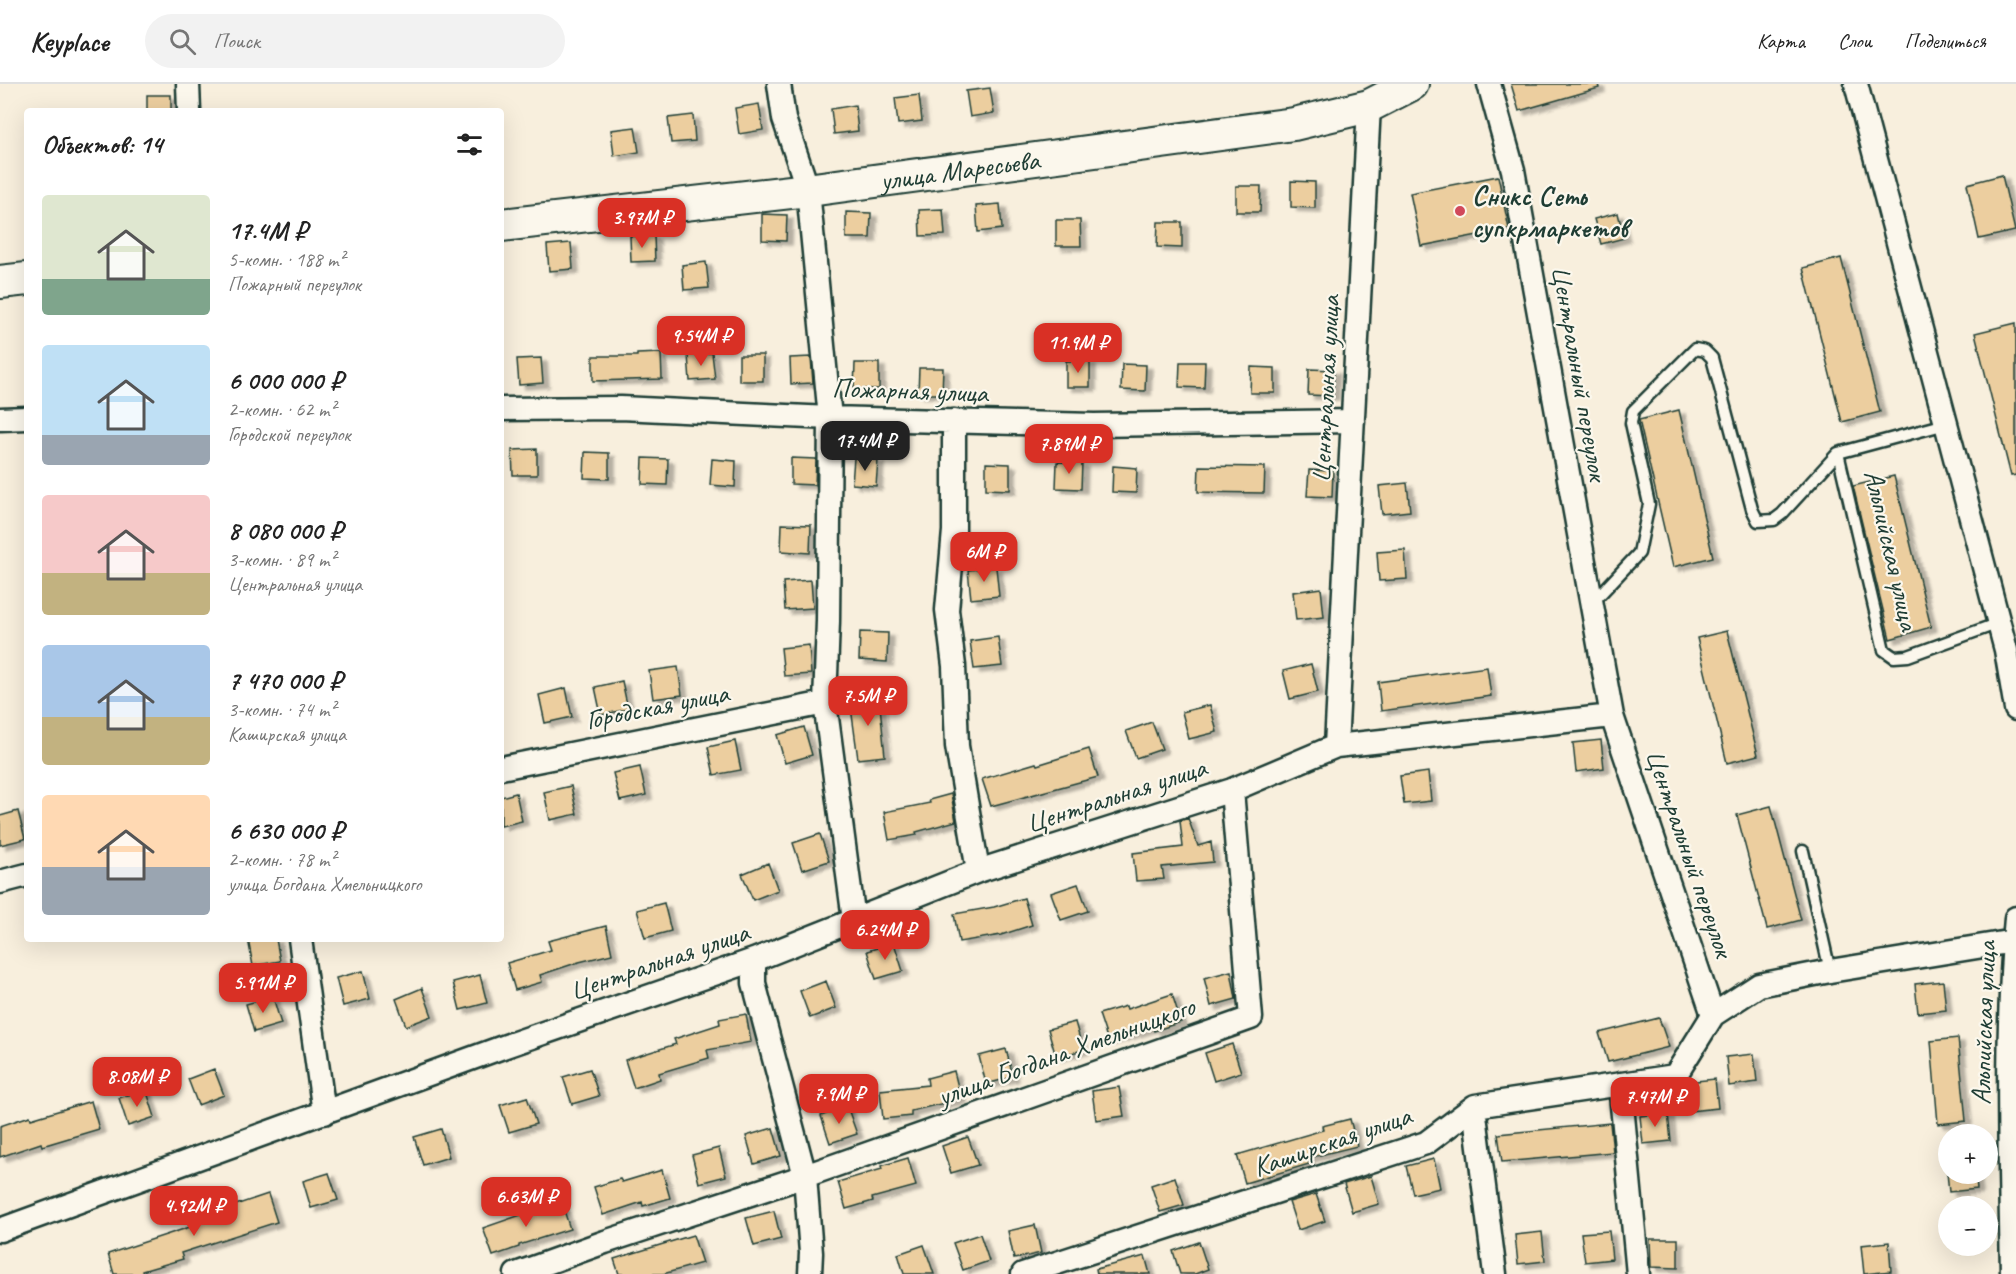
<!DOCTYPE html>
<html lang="ru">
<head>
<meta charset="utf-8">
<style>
  body { margin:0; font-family:Caveat,sans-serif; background:#f2f2f2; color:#222; height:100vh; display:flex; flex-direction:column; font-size:22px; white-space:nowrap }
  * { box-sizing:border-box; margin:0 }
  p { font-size:20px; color:#767676 }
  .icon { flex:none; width:33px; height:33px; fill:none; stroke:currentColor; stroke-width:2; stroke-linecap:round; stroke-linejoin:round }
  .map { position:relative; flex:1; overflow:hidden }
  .side { position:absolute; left:24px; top:24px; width:480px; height:834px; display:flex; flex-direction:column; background:#fff; border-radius:6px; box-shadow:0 6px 24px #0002 }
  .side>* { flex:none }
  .tools { position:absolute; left:1938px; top:1040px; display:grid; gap:12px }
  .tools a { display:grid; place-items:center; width:60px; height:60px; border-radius:50%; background:#fff; box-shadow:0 6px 24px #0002; font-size:30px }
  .price { position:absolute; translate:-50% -51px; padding:0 14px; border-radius:12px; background:#d93025; color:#fff; font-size:20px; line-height:39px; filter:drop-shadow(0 2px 3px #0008) }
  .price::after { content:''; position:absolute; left:50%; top:36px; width:18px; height:14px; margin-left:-9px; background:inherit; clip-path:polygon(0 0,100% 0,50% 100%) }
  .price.current { background:#222; color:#fff }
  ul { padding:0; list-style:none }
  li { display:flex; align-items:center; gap:18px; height:150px; padding:0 18px }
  li span { display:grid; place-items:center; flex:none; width:168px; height:120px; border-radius:6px; color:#555 }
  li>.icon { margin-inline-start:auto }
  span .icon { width:72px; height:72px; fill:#fffc; stroke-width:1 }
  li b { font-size:26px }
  h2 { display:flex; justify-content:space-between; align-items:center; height:72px; padding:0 18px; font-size:26px }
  header { display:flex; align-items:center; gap:36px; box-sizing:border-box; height:84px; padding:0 30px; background:#fff; border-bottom:2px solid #e0e0e0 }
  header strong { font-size:28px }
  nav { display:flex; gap:33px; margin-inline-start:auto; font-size:21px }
  .search { width:420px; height:54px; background:#f2f2f2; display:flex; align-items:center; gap:15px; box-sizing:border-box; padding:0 21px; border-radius:33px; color:#767676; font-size:22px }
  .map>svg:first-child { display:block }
  .building { fill:#ecce9f; stroke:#1f3d34; stroke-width:1.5; filter:url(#shadow) }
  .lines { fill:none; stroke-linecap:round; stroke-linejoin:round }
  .lane-casing { stroke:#1f3d34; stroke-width:15 }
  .street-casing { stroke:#1f3d34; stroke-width:27 }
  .secondary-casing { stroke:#1f3d34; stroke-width:36 }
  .lane { stroke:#fbf7ec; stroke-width:10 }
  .street { stroke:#fbf7ec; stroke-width:22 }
  .secondary { stroke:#fbf7ec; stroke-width:32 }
  .poi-dot { fill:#d1495b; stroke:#fbf7ec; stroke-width:2 }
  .labels { text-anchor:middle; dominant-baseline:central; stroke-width:4.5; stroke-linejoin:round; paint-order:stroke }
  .street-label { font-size:28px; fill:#1f3d34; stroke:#fbf7ec }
  .poi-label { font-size:28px; font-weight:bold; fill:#1f3d34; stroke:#fbf7ec; text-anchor:start }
</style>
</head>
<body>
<header>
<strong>Keyplace</strong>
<div class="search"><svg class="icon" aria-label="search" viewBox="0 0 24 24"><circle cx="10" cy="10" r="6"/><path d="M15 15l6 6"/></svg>Поиск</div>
<nav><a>Карта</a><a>Слои</a><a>Поделиться</a></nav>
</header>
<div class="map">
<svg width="2016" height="1190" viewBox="0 0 2016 1190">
  <defs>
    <filter id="shadow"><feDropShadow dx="6" dy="4" stdDeviation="1.5" flood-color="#0004"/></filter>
  </defs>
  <rect width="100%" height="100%" fill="#f8efdd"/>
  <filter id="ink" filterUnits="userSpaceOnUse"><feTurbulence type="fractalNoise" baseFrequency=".0167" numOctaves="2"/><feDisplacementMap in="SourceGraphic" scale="12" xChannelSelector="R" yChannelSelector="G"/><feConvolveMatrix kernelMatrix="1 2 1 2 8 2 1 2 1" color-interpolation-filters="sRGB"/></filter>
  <g filter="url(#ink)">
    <path class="building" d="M1511,0H1598L1599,4L1519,27Z
      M990,4L994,29L970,33L966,7Z
      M147,11H171V27H147Z
      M919,11L922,37L898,40L895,14Z
      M759,20L763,46L739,50L735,24Z
      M855,21L858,47L834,50L831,25Z
      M693,31L695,57L671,59L668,34Z
      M635,43L639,68L614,72L611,46Z
      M2002,91L2015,147L1979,155L1967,100Z
      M1498,92L1509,145L1421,162L1410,109Z
      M1291,97L1315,98V124L1291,123Z
      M1236,102H1261L1260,128H1236Z
      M1000,120L1002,145L978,148L976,122Z
      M943,125L945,151L920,152L919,126Z
      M846,128L871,129L870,154H846Z
      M1618,129L1624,154L1601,160L1594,135Z
      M762,130L787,131L786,157L762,156Z
      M1056,136H1080L1081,162H1056Z
      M1158,138H1182V164L1157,163Z
      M630,152H654L655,177L631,178Z
      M571,159L573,185L549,187L547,161Z
      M1841,174L1880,328L1842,338L1803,184Z
      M706,178L709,204L684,206L682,181Z
      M2016,239V391L2011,392L1975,249Z
      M661,269L662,295L593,297V272H637V270Z
      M712,269L715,295L690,297L688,271Z
      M739,271H763V297H739Z
      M811,273L813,299L791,300L790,274Z
      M541,274L543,299L519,301L517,275Z
      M1066,277H1090V303H1066Z
      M1180,278H1205L1204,304L1179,303Z
      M855,279H879V305H854Z
      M1122,280L1146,281L1145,307L1121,306Z
      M1251,283L1275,284V309H1250Z
      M919,284H943L942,310H918Z
      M1309,285L1334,286L1333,312L1308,311Z
      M1679,326L1713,473L1673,483L1639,336Z
      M537,365V391H513L512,366Z
      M585,368L609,369V395L584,394Z
      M643,374L668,375L667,401L642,400Z
      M791,374L816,375L815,401L791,400Z
      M854,374L878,376L876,402L852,400Z
      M712,375L736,377L735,403L710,401Z
      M1057,378L1082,379L1081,405L1056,404Z
      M986,379L1010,380V406L986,405Z
      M1113,382L1137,384L1136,409L1112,408Z
      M1199,382L1265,383L1264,409L1198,408Z
      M1309,386L1333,387L1332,413L1307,412Z
      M1894,392L1931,543L1890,555L1853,402Z
      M1407,399L1410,427L1382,430L1379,402Z
      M782,440L811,441L810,469L781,467Z
      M1405,466L1407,495L1379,497L1377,468Z
      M996,483L999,512L971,515L968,486Z
      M811,496L813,524L785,526L783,498Z
      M1321,504L1324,533L1296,536L1293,508Z
      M1727,547L1758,671L1727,679L1697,554Z
      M860,548L888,549L887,578L859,576Z
      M998,553L1002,582L974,585L970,557Z
      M809,561L811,590L784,592L781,564Z
      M1311,580L1318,608L1290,615L1283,587Z
      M678,583L682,611L653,615L649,587Z
      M1487,583L1491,612L1381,627L1378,598Z
      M622,597L628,625L601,631L595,603Z
      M566,604L572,633L545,639L539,611Z
      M879,612L885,672L858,675L850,616Z
      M1210,621L1217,648L1189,655L1182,628Z
      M1152,638L1162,665L1136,674L1126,647Z
      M804,643L812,671L785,679L777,651Z
      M1601,656L1604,684L1576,688L1573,659Z
      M735,657L741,686L714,691L708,663Z
      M1089,665L1098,693L991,722L982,695L1036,679L1037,681Z
      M640,683L646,711L620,717L613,689Z
      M1428,688L1431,717L1404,720L1400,692Z
      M571,702L577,730L550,736L544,708Z
      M516,709L522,737L501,742V713Z
      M951,710L956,737L916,748L917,751L889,756L884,728L930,719L929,716Z
      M1771,722L1801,836L1767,845L1737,731Z
      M18,727L25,755L0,761V732Z
      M1188,734L1198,762L1211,758L1213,778L1162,783L1164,795L1136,797L1133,769L1183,763L1180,737Z
      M820,750L829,777L802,786L793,759Z
      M768,779L778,806L753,816L742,790Z
      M1078,800L1088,827L1061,836L1051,809Z
      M1024,814L1032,841L1001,851L959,858L954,830L994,823Z
      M664,819L671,847L645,854L637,826Z
      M606,842L612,870L579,878L540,891L542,898L515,906L507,879L551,866L548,857Z
      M248,855H276L280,877L253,882Z
      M894,859L903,887L876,895L867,867Z
      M363,887L370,915L343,922L336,894Z
      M1231,887L1236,915L1211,922L1204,894Z
      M480,891L487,919L460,926L453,898Z
      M826,897L836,924L810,934L800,907Z
      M1943,897L1946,926L1918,929L1915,900Z
      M422,904L432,932L406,942L396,915Z
      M1172,910L1181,938L1154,947L1153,943L1108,957L1099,930L1126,922L1127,925Z
      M273,913L281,940L254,948L246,920Z
      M746,930L751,958L707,966L709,974L659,989L660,995L634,1004L625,976L676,960L674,955L720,940L719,935Z
      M1659,934L1669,963L1608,978L1599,949Z
      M1075,938L1083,966L1056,973L1048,945Z
      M1958,954L1966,1037L1938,1040L1931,957Z
      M1232,960L1241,988L1214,997L1205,969Z
      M1006,965L1013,993L986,1000L979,972Z
      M1754,970L1757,998L1729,1002L1726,973Z
      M214,985L224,1011L198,1021L188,995Z
      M590,985L599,1012L572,1020L563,993Z
      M954,987L961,1015L911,1027V1032L883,1035L880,1006L928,1001L927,994Z
      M1715,995L1718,1024L1690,1027L1687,998Z
      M1119,1003L1124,1032L1096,1036L1092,1007Z
      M146,1005L155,1033L128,1042L119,1014Z
      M527,1013L536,1040L509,1048L500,1021Z
      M91,1017L99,1045L42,1062L41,1059L0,1073V1042L30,1032L31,1035Z
      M847,1022L857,1050L830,1059L821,1032Z
      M1668,1029L1671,1057L1643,1060L1640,1032Z
      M1350,1035L1357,1062L1308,1074L1309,1080L1245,1099L1237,1071L1323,1046L1322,1042Z
      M1610,1039L1613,1068L1502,1078L1498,1050Z
      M773,1044L781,1072L754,1080L746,1052Z
      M441,1045L449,1073L423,1081L414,1053Z
      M968,1053L978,1081L951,1089L942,1062Z
      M719,1064L726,1092L699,1099L692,1071Z
      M908,1074L916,1102L872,1114L873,1117L846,1125L838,1098L882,1085L881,1082Z
      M1434,1075L1440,1104L1413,1110L1406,1082Z
      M662,1086L670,1114L643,1122L642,1118L603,1131L594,1103L620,1095L622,1098Z
      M329,1089L338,1116L311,1124L303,1097Z
      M1947,1089H1975L1977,1105L1949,1108Z
      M1371,1092L1379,1120L1352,1128L1344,1100Z
      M1175,1093L1184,1121L1160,1128L1151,1101Z
      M268,1110L277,1138L181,1169L183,1175L142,1187L143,1190H114L108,1170L199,1140L197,1134Z
      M1316,1110L1325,1137L1298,1146L1289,1118Z
      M561,1117L570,1145L519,1161V1163L493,1172L483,1144Z
      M774,1127L781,1155L754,1162L746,1134Z
      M1035,1141L1041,1169L1014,1175L1008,1147Z
      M1609,1147L1612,1175L1585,1178L1581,1149Z
      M1542,1148L1545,1177L1518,1180L1515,1151Z
      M980,1150L989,1177L963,1186L953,1159Z
      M693,1151L702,1179L663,1190H619L614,1175Z
      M1650,1155H1678V1184L1651,1183Z
      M1199,1158L1208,1185L1195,1190H1180L1173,1167Z
      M1889,1158L1891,1187L1864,1190L1861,1161Z
      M924,1161L934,1190H904L898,1170Z
      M1145,1172L1150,1190H1097L1096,1185Z"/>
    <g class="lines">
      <defs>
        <path id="lane" d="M1946,340L1838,369L1884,566L1894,573L1908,572L1999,539
          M1593,518L1639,469L1649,420L1631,339L1633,327L1695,265L1705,267L1712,274L1752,425L1758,437L1774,436L1782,430L1838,369
          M1803,767L1830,887"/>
        <path id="street" d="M188,0L189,27
          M779,0L784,35L808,106L830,334L828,537L825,619L854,836
          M1489,0L1513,86L1612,632L1713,931
          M1856,0L2006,566L2016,625
          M501,325L621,324L830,334L1094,341L1353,337
          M0,335L27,334
          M954,337V447L947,526L954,582L957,662L978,787
          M1336,662L1369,22
          M501,684L825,619
          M0,798L27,791
          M300,855L324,1029
          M754,876V899L805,1092L811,1169L810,1190
          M1620,1000L1638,1190
          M1474,1023L1495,1190
          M0,1146L503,963L754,876L978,787L1232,706L1336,662L1612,632
          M516,1190L605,1158L805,1092L1251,934L1232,706
          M1023,1190L1426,1059L1475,1022L1675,992L1713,931L1759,901L1830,887L2014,857
          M2012,1190C2010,1072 2005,952 2016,834"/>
        <g id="secondary">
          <path id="s1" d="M501,141L808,106L1294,40L1369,22L1412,0"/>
          <path d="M0,198L27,195"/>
        </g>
      </defs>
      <use href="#lane" class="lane-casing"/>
      <use href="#street" class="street-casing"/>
      <use href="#secondary" class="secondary-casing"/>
      <use href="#lane" class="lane"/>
      <use href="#street" class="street"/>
      <use href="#secondary" class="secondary"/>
    </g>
  </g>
  <circle class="poi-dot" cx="1460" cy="127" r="6"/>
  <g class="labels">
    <g class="street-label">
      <text stroke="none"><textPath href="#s1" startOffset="462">улица Маресьева</textPath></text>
      <text transform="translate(1580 289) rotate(80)">Центральный переулок</text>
      <text transform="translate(1325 305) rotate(-87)">Центральная улица</text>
      <text transform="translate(910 306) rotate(2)">Пожарная улица</text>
      <text transform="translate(1892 466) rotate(77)">Альпийская улица</text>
      <text transform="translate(657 622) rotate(-11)">Городская улица</text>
      <text transform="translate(1116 711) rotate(-18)">Центральная улица</text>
      <text transform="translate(1690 769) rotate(71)">Центральный переулок</text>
      <text transform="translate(659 877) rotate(-19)">Центральная улица</text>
      <text transform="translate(1983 939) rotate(-88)">Альпийская улица</text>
      <text transform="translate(1066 967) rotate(-20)">улица Богдана Хмельницкого</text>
      <text transform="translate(1332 1057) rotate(-19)">Каширская улица</text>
    </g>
    <g class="poi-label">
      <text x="1472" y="111">Сникс Сеть<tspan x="1472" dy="32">супкрмаркетов</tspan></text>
    </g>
  </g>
</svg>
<div class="tools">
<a>+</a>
<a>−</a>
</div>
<b class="price" style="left:642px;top:165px">3.97M ₽</b>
<b class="price" style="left:701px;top:283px">9.54M ₽</b>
<b class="price" style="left:1078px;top:290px">11.9M ₽</b>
<b class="price current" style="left:865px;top:388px">17.4M ₽</b>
<b class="price" style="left:1069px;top:391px">7.89M ₽</b>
<b class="price" style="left:984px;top:499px">6M ₽</b>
<b class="price" style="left:868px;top:643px">7.5M ₽</b>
<b class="price" style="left:885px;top:877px">6.24M ₽</b>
<b class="price" style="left:263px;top:930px">5.91M ₽</b>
<b class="price" style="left:137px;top:1024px">8.08M ₽</b>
<b class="price" style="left:839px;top:1041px">7.9M ₽</b>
<b class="price" style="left:1655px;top:1044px">7.47M ₽</b>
<b class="price" style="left:526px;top:1144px">6.63M ₽</b>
<b class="price" style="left:194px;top:1153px">4.92M ₽</b>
<section class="side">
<h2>Объектов: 14<svg class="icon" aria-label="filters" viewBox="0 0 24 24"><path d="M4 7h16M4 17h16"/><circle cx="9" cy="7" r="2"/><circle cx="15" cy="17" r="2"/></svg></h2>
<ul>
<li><span style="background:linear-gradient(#dfe7d0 70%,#7fa58c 0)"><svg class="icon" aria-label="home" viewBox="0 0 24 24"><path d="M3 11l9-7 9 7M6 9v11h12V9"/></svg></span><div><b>17.4M ₽</b><p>5-комн. · 188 m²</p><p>Пожарный переулок</p></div></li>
<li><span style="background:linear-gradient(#bfe0f5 75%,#9aa5b1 0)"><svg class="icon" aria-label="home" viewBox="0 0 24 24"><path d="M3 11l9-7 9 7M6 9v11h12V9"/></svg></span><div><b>6 000 000 ₽</b><p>2-комн. · 62 m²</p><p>Городской переулок</p></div></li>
<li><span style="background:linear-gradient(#f6c9c9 65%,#c2b280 0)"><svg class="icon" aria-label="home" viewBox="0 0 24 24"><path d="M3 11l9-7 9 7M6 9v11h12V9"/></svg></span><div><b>8 080 000 ₽</b><p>3-комн. · 89 m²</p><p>Центральная улица</p></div></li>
<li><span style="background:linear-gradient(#a9c7e8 60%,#c2b280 0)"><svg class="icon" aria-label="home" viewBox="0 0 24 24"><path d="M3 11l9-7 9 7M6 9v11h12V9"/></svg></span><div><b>7 470 000 ₽</b><p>3-комн. · 74 m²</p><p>Каширская улица</p></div></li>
<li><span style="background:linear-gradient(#ffd9b3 60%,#9aa5b1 0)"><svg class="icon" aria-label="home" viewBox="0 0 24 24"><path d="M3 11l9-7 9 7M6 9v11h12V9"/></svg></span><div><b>6 630 000 ₽</b><p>2-комн. · 78 m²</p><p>улица Богдана Хмельницкого</p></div></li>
</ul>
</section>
</div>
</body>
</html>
